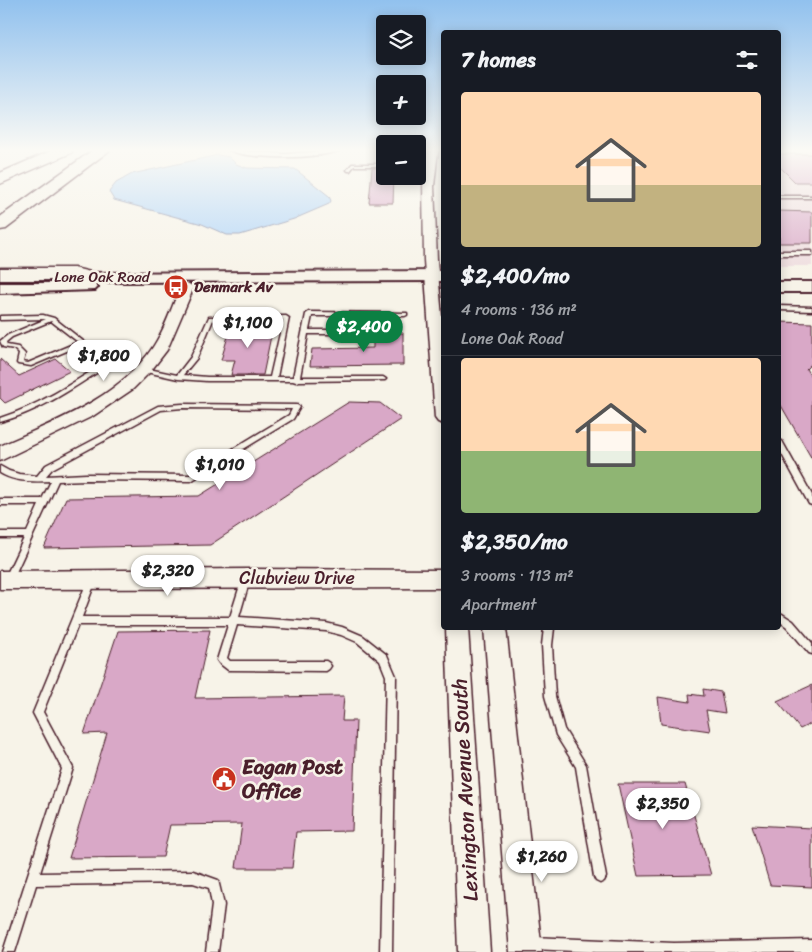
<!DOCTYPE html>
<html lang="en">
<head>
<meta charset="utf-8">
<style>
  body { margin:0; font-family:Sriracha,sans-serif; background:#242831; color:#f1f3f6; height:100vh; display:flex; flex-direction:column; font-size:19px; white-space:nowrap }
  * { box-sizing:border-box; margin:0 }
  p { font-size:16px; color:#9ea1a6 }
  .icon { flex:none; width:28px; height:28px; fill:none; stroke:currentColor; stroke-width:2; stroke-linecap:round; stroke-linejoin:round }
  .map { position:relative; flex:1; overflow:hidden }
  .sheet { position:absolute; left:441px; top:30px; width:340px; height:600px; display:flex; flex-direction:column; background:#171b24; border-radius:5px; box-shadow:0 2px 12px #0003 }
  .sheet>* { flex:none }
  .tools { position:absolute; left:376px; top:15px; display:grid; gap:10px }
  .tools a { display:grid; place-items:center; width:50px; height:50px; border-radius:5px; background:#171b24; box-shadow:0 2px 12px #0003; font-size:25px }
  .price { position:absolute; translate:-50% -42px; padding:0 11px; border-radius:18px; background:#fff; color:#222; font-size:16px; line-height:32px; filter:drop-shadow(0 1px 2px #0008) }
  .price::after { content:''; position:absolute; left:50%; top:30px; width:15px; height:11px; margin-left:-8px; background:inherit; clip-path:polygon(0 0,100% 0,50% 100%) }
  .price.selected { background:#0b8043; color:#fff }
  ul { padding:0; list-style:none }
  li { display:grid; align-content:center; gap:10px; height:265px; padding:0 20px }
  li+li { border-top:1px solid #363941 }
  li span { display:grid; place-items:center; height:155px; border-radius:5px; color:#555 }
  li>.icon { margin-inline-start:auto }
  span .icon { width:90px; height:90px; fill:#fffc; stroke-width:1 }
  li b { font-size:21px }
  h2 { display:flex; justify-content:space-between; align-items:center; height:60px; padding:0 20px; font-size:21px }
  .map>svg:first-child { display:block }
  .built { fill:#eedcde }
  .water { fill:#afd4f8; stroke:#878ca6 }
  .building { fill:#d9a8c7; stroke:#4a1f2b }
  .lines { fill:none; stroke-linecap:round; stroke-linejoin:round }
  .service-casing { stroke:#4a1f2b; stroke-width:3 }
  .tertiary-casing { stroke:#4a1f2b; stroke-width:3 }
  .secondary-casing { stroke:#4a1f2b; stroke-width:4 }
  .motorway-casing { stroke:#4a1f2b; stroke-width:3 }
  .service { fill:#f7f3e8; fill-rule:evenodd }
  .tertiary { fill:#f7f3e8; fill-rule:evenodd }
  .secondary { fill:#f7f3e8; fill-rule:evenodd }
  .motorway { fill:#f7f3e8; fill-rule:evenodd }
  .labels { text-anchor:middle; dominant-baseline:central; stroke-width:5; stroke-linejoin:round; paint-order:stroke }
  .far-street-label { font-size:15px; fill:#4a1f2b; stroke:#f7f3e8 }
  .far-poi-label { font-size:15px; font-weight:bold; fill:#4a1f2b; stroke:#f7f3e8; text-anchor:start }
  .street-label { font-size:18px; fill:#4a1f2b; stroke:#f7f3e8 }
  .near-poi-label { font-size:21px; font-weight:bold; fill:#4a1f2b; stroke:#f7f3e8; text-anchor:start }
  .near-street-label { font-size:21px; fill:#4a1f2b; stroke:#f7f3e8 }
</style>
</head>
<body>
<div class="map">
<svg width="812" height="952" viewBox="0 0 812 952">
  <rect width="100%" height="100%" fill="#f7f3e8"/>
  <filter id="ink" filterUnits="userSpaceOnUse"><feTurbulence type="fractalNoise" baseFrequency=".02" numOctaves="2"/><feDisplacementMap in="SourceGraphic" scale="10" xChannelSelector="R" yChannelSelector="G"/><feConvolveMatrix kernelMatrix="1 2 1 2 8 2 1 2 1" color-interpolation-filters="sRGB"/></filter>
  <g filter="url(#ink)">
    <path class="built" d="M779,150H812V266H779Z"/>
    <path class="water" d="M218,155L229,157L236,164L247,168L295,169L329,196L331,201L329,204L294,219L240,235H227L202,224L114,200L109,192L116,183L132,174Z"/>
    <path class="building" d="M779,154H812V182H795L779,166Z
      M372,168H385V176H394L393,203H369Z
      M779,211L812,212V243H779Z
      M779,322L812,323V363L806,369L812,378V459L779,402Z
      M231,326H273L263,375H231L235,360H221Z
      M403,333V365L310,366L312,349L373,348V334Z
      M0,359L19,376L56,359L70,371L5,403L0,398Z
      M349,402L380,403L401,419L210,545L44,548L66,498L199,496Z
      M210,630L195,698L344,696L342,721H356L352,831L296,832L292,868H236L242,824L170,825L163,857L69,858L107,733L84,734L118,631Z
      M812,685V723L800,729L777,701Z
      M703,689L721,692L725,713L706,710L710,731L661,724L658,697L690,702L689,694L704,696Z
      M618,784H685L711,875L638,876Z
      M752,825L812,828V887L770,885Z"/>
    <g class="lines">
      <defs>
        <path id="service" d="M229,150L285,154L341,150C318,159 252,160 229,150Z
          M352,164H385V166H354L350,171H348L347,170Z
          M418,164H429L431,165L429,166H418Z
          M404,176H408V181H404Z
          M779,196H812V198H779Z
          M779,251H812V255H779Z
          M779,306L812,307V311L779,310Z
          M309,312L407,313V315L405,316H364V330L357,334H308L300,377H383L386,379L385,380L299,381L296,382L293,381H207L178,379L110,364C75,387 41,411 0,422V418C38,406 71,384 104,363L81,345L31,366L18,364L17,363L19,354L14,349L3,347L0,341L8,335L46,319L0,320V316L43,315L54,318L107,360L177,375L191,357L209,317L286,316L289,318L277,377H293L306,314ZM312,316H358V329L356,330H309ZM213,320H283L270,377H207L183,375L197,358ZM51,321L78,342L28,363L23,362L25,354L18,347L7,345L6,342L12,337Z
          M182,404L297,405L300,407L293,419L191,481L86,480L58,481L11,583L8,584L5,583L4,580L24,538H0V532H27L39,505H0V499H42L51,481C34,482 14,482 0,473V466L9,471L19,474L37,476L46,465L158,406ZM182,408L292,409L289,415L190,475L86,474L46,476L52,469L161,410Z
          M779,441H782L812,495V505L809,504L779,449Z
          M246,575L249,576L250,579L239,617L326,623L342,627L363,636L387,655L396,676L392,952H380L386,676L380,661L357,642L341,635L326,631L237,625L227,658L230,661H326L329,663L331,666L329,669L326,671L228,670L219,663L217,660L228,625H78L43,712L73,768L40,873L193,871L218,880L224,905L218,952H206L212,905L209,888L193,883L36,885L15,952H3L62,769L33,713L89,577L92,576L95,577L96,580L82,617H230L242,579L243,576Z
          M779,612L793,621L812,643V654L809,653L787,627L779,621Z
          M544,628H554L552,645L555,696L564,729L586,765L606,877L604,881L600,883L596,881L594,877L576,767L556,735L545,696L542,645Z
          M532,937L674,943L812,940V952H596L532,949L528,947L526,943L528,939Z"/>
        <path id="tertiary" d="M428,150H438L434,186L437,260L444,340V424L438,422L435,418L424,260L423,179Z
          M187,283L194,287L167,350L150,372L133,389L93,416L0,461V446C54,422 119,398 153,347C165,329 172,307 180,287Z
          M247,569L444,570V588L0,589V571Z
          M446,628H468L490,952H458Z
          M484,628H506L542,952H510Z"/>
        <path id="secondary" d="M444,271V281L90,282L95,284L98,287L95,290L0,293V283H73L68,281L65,278L68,275L73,273Z
          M779,282H812V292H779Z"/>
        <path id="motorway" d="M53,150H73L71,153L0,184V173Z
          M93,150H110L6,229L0,230V217Z
          M0,268H74L99,274L102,278L99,282L92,284L74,280H0Z"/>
      </defs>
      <use href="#service" class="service-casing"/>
      <use href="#tertiary" class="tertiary-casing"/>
      <use href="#secondary" class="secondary-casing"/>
      <use href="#motorway" class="motorway-casing"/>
      <use href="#service" class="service"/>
      <use href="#tertiary" class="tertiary"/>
      <use href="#secondary" class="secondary"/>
      <use href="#motorway" class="motorway"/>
    </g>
  </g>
  <linearGradient id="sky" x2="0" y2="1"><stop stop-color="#91c1ee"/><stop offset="0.53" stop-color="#fbfaf5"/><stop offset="1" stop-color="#fbfaf5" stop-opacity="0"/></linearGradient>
  <rect width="812" height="284" fill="url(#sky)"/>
  <defs>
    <symbol id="bus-disc" viewBox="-11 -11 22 22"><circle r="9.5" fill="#c8321e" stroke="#f7f3e8"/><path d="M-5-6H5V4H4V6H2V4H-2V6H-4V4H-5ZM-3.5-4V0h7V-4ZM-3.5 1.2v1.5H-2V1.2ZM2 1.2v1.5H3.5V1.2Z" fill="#fff"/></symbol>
    <symbol id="civic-disc" viewBox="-11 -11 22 22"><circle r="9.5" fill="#c8321e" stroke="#f7f3e8"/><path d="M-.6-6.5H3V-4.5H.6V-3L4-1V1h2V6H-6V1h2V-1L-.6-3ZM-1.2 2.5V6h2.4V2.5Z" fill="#fff"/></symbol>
  </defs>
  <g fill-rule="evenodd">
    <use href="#bus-disc" x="162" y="273" width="28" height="28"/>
    <use href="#civic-disc" x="210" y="765" width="28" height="28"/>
  </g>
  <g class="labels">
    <g class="far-street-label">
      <text x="102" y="277">Lone Oak Road</text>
    </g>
    <g class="far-poi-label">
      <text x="194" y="287">Denmark Av</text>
    </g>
    <g class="street-label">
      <text x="297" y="578">Clubview Drive</text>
    </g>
    <g class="near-poi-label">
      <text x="242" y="767">Eagan Post<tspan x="242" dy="24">Office</tspan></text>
    </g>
    <g class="near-street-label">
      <text transform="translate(465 790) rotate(-93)">Lexington Avenue South</text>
    </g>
  </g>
</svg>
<div class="tools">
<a><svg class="icon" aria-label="layers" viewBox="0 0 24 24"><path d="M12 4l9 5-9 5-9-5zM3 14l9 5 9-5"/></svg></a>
<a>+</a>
<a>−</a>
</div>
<b class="price" style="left:248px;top:349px">$1,100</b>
<b class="price selected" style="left:364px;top:353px">$2,400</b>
<b class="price" style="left:104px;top:382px">$1,800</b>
<b class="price" style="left:220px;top:491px">$1,010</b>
<b class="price" style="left:168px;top:597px">$2,320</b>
<b class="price" style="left:663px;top:830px">$2,350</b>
<b class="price" style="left:542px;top:883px">$1,260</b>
<section class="sheet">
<h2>7 homes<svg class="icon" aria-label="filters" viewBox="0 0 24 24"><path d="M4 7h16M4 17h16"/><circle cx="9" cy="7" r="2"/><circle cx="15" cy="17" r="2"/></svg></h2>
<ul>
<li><span style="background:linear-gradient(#ffd9b3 60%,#c2b280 0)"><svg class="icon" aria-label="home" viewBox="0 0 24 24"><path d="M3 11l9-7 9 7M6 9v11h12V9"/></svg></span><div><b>$2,400/mo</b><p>4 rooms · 136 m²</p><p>Lone Oak Road</p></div></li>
<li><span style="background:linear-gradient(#ffd9b3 60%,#8fb573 0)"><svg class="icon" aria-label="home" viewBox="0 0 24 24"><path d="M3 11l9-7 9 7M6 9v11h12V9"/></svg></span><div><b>$2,350/mo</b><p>3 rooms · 113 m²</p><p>Apartment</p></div></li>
</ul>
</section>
</div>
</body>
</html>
